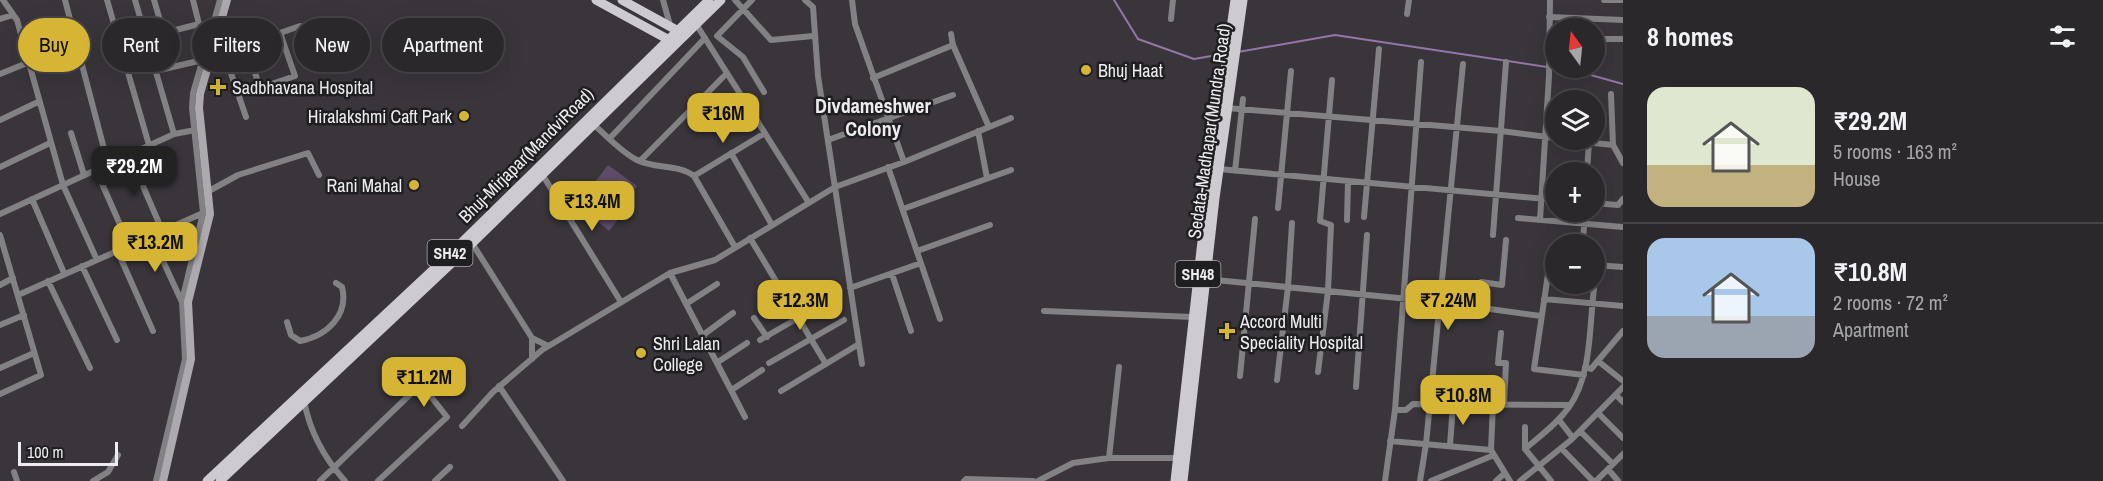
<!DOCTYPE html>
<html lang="en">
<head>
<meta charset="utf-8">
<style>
  body { margin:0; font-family:"Archivo Narrow",sans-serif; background:#373438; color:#f1f3f6; height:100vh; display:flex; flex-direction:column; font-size:22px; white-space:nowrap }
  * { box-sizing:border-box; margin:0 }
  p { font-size:20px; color:#a6a6a9 }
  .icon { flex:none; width:33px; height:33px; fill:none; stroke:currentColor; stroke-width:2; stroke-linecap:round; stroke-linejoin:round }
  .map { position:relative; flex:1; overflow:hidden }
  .panel { display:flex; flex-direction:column; background:#2b282c; width:480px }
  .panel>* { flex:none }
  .hud { position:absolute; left:18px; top:18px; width:570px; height:54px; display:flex; gap:12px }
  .needle { width:39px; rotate:345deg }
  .controls { position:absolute; left:1545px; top:18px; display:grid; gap:12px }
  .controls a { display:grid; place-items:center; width:60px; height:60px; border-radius:50%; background:#2b282c; box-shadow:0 6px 24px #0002,0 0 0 2px #474448; font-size:30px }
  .scale { position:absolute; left:18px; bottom:15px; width:100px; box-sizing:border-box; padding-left:6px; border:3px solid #eeecf0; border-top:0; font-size:16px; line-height:21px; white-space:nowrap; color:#eeecf0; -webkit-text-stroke:4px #1f1e20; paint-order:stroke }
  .price { position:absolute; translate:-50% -51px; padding:0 14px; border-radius:12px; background:#d6b534; color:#111; font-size:20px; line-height:39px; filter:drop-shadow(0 2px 3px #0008) }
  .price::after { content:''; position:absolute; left:50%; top:36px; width:18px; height:14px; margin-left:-9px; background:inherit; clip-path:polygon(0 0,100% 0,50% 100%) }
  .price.current { background:#222; color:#fff }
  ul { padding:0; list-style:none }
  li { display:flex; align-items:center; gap:18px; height:150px; padding:0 24px }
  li+li { border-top:2px solid #474448 }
  li span { display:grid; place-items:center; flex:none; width:168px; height:120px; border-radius:18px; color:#555 }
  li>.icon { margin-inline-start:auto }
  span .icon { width:72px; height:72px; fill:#fffc; stroke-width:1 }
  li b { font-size:26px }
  h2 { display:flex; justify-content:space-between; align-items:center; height:72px; padding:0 24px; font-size:26px }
  .tag { padding:0 21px; border-radius:27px; background:#2b282c; box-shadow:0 6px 24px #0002,0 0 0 2px #474448; font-size:21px; line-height:54px }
  .tag.current { background:#d6b534; color:#111 }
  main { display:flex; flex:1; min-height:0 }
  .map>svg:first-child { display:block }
  .green { fill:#5e4b6a }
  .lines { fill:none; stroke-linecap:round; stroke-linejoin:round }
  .stream { stroke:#9476a8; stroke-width:2 }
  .street { stroke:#828184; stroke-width:6 }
  .secondary { stroke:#adaaaf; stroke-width:8 }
  .primary { stroke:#cdcad0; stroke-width:9 }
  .poi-dot { fill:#d6b534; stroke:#1f1e20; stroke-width:2 }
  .labels { text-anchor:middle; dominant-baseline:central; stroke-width:5; stroke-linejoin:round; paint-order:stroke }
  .shield { fill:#1f1e20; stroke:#b0aeb2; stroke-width:1.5 }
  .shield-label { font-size:16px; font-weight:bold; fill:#eeecf0 }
  .poi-label { font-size:18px; fill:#eeecf0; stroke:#1f1e20; text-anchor:start }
  .street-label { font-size:18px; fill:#eeecf0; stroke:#1f1e20 }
  .neighbourhood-label { font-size:20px; font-weight:bold; fill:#eeecf0; stroke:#1f1e20 }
</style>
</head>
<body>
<main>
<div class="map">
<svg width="1623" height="481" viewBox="0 0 1623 481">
  <rect width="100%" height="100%" fill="#39353b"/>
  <path class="green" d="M608,165L637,186L618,211L589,190Z
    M593,195L620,217L609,231L582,208Z"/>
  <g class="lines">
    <path class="stream" d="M1114,0L1138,39L1194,59L1223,54
      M1238,52L1335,35L1580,72L1623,84"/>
    <path class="street" d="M3,0L17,20L63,185L97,260
      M65,0L108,164
      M107,0L149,145
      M135,0L174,134
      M154,0L173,65
      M193,0L199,24L209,38
      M663,0L670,25
      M735,0L771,40L813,36
      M752,0L717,36L743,57L764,92
      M805,0L813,7L818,76L862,364
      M852,0L855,24L904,162
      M1604,0H1623
      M1407,14L1409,0
      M1549,17L1623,20
      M0,19L13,15
      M1171,19L1173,0
      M696,24L809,203
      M164,33L199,24
      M951,34L953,45L989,127
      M1594,39H1623
      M246,45L260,88L295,76L280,33
      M224,53L246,117
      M211,57L300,26
      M155,71L203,60
      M0,74L27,63
      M873,78L953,45
      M1611,94L1613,145L1623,163
      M1227,108L1501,131L1556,138
      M0,120L38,102
      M593,124C607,136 621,152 637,160C655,169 679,164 694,176L735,247
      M978,131L987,178
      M71,133L84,175
      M610,138L705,38
      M828,140L953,95
      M1565,140L1613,145
      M731,153L772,225
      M129,154L162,230
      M640,161L727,73
      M0,167L50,143
      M888,167L940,319
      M1219,169L1556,200
      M96,170L129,245
      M1235,171L1243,99
      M1587,172L1589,142
      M542,174L621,302
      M694,176L765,133
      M209,191L238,175L308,153L319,175
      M32,199L64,273
      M1594,203L1618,205L1623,199
      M1278,208L1291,71
      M903,209L1011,170
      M0,214L174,134L195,130
      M1364,217L1379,49
      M1518,218L1623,227
      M1347,220L1348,181
      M1540,220L1549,76L1550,0
      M0,235L41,375L0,394
      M151,235L181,300
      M1493,235L1506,62
      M750,238L826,364
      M1583,241L1585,212
      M472,243L532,338V359
      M1552,247L1534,369L1584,375
      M117,250L153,331
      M917,251L990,225
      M1594,265L1623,267
      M82,266L117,340
      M670,273L745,417
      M892,274L911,331
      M1205,279L1439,302L1541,316
      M48,281L90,368
      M0,285L13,278
      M850,288L921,263
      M18,295L203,213
      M1544,299L1623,306
      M686,304L717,284
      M1477,307L1481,282L1502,285L1506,240
      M1044,311L1193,317
      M754,318L767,337
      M287,322L291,335L300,341C327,336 349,315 342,287L336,283
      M0,325L24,315
      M1501,333L1498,363H1506L1504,405
      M703,335L733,313
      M532,338L548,346
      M760,340L798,318
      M1598,361L1623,381
      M718,362L747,343
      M769,363L844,320
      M1585,367L1591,369L1623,331
      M0,368L34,353
      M1318,372L1328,291L1331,225L1320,221L1332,80
      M1240,376L1255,219
      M1277,380L1288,287L1292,223
      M499,386L563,481
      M1356,387L1367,235
      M733,389L762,370
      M781,391L859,344
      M1616,395L1623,402
      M304,401C310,432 324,458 345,481
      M1493,404L1491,450L1510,481
      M1395,410H1406L1413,404L1570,405
      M1598,413L1623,438
      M1559,420L1573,438
      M462,426L493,392L542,350L670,273L715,260L835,187L904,162L1011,118
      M1525,427V449L1551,481
      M1580,431L1613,464
      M1390,441L1491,450
      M1450,446L1453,404
      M1561,448L1593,481
      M1525,449C1540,436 1557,424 1569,407C1592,375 1589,327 1594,289
      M1109,458L1119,367
      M1608,469L1618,481
      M14,472L17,481
      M93,481L108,472L118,455
      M156,481L185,359L182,301L203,213L192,108L193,93L220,0
      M320,481L421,384L447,417L378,481
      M435,481L450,467
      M964,481L966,479L1033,481
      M1038,481L1073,463L1109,458H1178
      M1385,481L1395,410L1421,62
      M1420,481L1426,444L1463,64
      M1431,481L1494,455
      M1496,481L1505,473
      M1520,481L1571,440L1623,387
      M1596,481L1623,454"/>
    <path class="secondary" d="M163,481L191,359L188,302L210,214L199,108L200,94L227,0"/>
    <path class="primary" d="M596,0L671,41
      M622,0L680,32
      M207,481L450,254L709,0
      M220,481L455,260L721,0
      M1175,481L1207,197L1235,0
      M1183,481L1215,198L1243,0"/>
  </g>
  <g class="poi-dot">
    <circle cx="1086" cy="70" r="6"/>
    <path d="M215 78h6v6h6v6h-6v6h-6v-6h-6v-6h6z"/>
    <circle cx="464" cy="116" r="6"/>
    <circle cx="414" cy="185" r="6"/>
    <path d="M1224 322h6v6h6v6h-6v6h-6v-6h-6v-6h6z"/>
    <circle cx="641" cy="353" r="6"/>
  </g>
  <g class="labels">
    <g class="shield">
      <rect x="427.5" y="240" width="45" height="26" rx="4.5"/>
      <rect x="1175.5" y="261" width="45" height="26" rx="4.5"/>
    </g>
    <g class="shield-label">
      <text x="450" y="253">SH42</text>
      <text x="1198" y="274">SH48</text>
    </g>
    <g class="poi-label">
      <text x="1098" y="70">Bhuj Haat</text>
      <text x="232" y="87">Sadbhavana Hospital</text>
      <text x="452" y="116" text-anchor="end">Hiralakshmi Caft Park</text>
      <text x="402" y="185" text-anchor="end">Rani Mahal</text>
      <text x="1240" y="321">Accord Multi<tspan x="1240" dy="21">Speciality Hospital</tspan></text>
      <text x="653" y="343">Shri Lalan<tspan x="653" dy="21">College</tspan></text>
    </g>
    <g class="street-label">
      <text transform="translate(1209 131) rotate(-82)">Sedata-Madhapar(Mundra Road)</text>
      <text transform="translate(526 155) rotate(-45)">Bhuj-Mirjapar(MandviRoad)</text>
    </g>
    <g class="neighbourhood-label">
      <text x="873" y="105">Divdameshwer<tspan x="873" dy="23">Colony</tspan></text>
    </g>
  </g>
</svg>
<div class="controls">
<a><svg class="needle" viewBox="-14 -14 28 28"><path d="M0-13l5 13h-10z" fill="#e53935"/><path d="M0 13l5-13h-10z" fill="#a6a6a9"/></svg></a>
<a><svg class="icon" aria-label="layers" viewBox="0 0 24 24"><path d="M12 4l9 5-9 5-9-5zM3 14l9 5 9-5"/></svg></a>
<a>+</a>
<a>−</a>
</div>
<div class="scale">100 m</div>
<b class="price" style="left:723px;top:144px">₹16M</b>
<b class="price current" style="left:134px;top:197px">₹29.2M</b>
<b class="price" style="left:592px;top:232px">₹13.4M</b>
<b class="price" style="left:155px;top:273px">₹13.2M</b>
<b class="price" style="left:800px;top:331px">₹12.3M</b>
<b class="price" style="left:1448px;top:331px">₹7.24M</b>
<b class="price" style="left:424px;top:408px">₹11.2M</b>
<b class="price" style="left:1463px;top:426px">₹10.8M</b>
<div class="hud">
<a class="tag current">Buy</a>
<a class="tag">Rent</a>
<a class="tag">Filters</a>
<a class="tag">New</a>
<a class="tag">Apartment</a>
</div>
</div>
<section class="panel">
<h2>8 homes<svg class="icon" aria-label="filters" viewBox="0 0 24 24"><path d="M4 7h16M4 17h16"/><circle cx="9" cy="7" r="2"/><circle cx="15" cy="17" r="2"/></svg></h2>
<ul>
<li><span style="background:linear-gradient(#dfe7d0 65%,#c2b280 0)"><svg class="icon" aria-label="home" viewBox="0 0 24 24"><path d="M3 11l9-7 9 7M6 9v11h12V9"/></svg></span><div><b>₹29.2M</b><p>5 rooms · 163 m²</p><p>House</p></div></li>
<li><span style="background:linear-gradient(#a9c7e8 65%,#9aa5b1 0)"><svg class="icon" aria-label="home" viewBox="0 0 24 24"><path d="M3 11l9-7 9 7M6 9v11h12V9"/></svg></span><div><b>₹10.8M</b><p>2 rooms · 72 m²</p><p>Apartment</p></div></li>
</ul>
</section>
</main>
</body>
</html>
